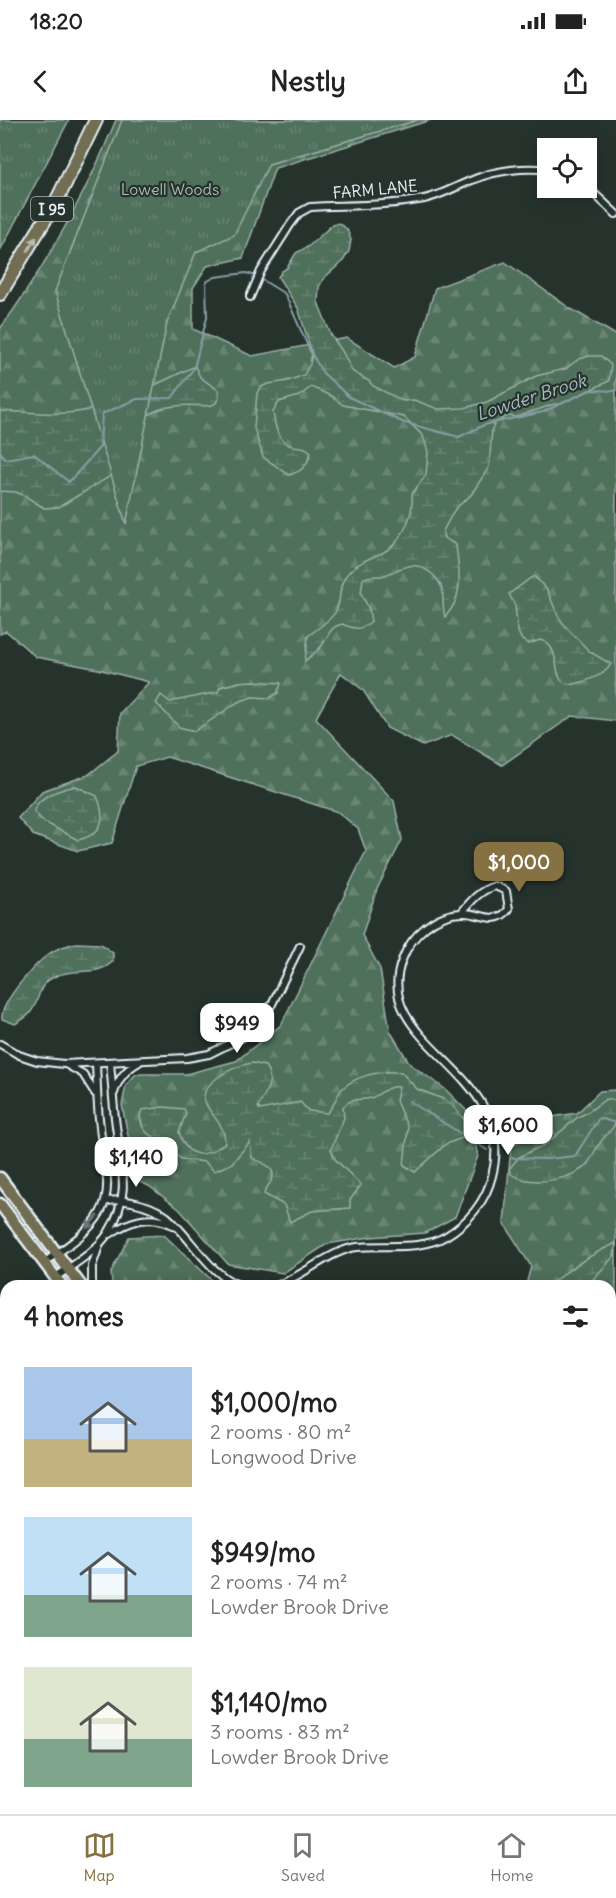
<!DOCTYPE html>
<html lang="en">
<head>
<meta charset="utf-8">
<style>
  body { margin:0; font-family:Delius,sans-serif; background:#f6f6f6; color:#222; height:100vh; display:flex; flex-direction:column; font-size:22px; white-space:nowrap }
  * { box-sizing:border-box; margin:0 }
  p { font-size:20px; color:#767676 }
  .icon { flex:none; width:33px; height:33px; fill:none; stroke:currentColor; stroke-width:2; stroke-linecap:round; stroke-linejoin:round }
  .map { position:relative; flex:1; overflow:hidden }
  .details { position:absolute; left:0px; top:1160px; width:616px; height:536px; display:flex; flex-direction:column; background:#fff; border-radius:18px 18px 0 0; box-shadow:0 3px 15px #0003 }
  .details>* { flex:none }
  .fabs { position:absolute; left:537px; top:18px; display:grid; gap:12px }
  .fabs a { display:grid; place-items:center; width:60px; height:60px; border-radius:0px; background:#fff; box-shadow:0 3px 15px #0003; font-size:30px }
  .price { position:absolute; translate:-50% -51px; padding:0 14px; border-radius:12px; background:#fff; color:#222; font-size:20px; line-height:39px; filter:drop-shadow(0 2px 3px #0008) }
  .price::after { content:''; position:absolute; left:50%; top:36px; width:18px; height:14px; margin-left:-9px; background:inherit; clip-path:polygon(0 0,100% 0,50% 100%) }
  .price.on { background:#857141; color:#fff }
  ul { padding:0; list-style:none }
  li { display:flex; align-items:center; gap:18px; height:150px; padding:0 24px }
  li span { display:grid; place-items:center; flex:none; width:168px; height:120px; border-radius:0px; color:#555 }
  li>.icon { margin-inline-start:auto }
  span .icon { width:72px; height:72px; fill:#fffc; stroke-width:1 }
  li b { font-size:26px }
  h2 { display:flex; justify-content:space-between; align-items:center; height:72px; padding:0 24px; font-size:26px }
  .status { display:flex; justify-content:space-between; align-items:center; height:42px; padding:0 30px; background:#fff; direction:ltr }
  .status svg { height:16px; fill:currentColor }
  header { display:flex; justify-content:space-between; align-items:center; height:78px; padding:0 24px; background:#fff; font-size:27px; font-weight:800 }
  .tabs { display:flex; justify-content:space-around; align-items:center; height:84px; border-top:2px solid #e0e0e0; background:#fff; font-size:16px; color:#767676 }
  .tabs a { display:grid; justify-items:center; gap:3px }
  .tabs .on { color:#857141 }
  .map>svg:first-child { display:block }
  .forest { fill:url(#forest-firs); stroke:#9cb0a9; stroke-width:1.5 }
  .wetland { fill:url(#wetland-marsh); stroke:#9cb0a9; stroke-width:1.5 }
  .park { fill:url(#park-tufts); stroke:#9cb0a9; stroke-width:1.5 }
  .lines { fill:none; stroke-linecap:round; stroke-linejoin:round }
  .stream { stroke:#899da6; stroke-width:2 }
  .minor-casing { stroke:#e8f1f8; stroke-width:10 }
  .secondary-casing { stroke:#e8f1f8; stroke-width:14 }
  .primary-casing { stroke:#e8f1f8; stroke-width:15 }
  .motorway-casing { stroke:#e8f1f8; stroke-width:16 }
  .minor { stroke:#26332d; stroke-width:6 }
  .secondary { stroke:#26332d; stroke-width:9 }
  .primary { stroke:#726e52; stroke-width:10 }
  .motorway { stroke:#726e52; stroke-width:12 }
  .oneway { fill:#b9bdb6 }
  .oneway2 { fill:#6a7674 }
  .labels { text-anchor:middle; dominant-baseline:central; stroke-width:4.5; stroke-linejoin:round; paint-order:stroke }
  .shield { fill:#26332d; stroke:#aeb8bb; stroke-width:1.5 }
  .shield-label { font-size:15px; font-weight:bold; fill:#e8f1f8 }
  .park-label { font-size:16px; fill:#abbdb9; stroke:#26332d }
  .street-label { font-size:16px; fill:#e8f1f8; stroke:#26332d }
  .water-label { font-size:18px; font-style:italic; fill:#a8b9c1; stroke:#26332d }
</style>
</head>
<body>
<div class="status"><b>18:20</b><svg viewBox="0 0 49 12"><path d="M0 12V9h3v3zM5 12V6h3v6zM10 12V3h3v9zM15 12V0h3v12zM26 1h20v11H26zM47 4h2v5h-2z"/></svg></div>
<header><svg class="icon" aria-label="back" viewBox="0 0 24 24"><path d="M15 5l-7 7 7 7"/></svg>Nestly<svg class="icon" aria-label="share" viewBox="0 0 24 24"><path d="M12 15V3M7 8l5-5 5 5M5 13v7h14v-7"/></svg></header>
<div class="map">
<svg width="616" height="1694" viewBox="0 0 616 1694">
  <defs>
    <pattern id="forest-firs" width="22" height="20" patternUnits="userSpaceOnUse" patternTransform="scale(1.5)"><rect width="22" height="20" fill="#4f705a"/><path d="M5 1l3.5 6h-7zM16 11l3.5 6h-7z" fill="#688572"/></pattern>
    <pattern id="wetland-marsh" width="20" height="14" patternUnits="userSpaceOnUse" patternTransform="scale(1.5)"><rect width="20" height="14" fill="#4f705a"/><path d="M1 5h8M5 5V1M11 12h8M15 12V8" fill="none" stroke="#688572"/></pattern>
    <pattern id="park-tufts" width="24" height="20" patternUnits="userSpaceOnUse" patternTransform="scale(1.5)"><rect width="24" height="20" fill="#4f705a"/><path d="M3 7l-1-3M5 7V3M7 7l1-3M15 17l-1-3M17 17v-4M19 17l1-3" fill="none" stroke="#688572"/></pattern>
  </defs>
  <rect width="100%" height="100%" fill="#26332d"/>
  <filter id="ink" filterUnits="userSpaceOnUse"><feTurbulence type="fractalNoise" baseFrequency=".0167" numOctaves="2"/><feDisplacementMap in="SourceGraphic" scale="12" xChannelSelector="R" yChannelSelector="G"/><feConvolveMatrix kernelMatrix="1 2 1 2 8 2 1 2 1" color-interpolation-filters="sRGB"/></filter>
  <g filter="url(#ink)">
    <path class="forest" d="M116,0H431L275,48L243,138L207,146L193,168V209L252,236L347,218L394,248L415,237L435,168L505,142L571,189L616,215V601L572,596L502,645L452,615L423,626L387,608L363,570L341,553L316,598L394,681L402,720L377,769L362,815L380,849L390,911L410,944L445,969L469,993L478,1036L455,1097L425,1113L370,1117L327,1124L283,1153L228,1144L179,1089L149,1066L137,1061L122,985L126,965L136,954H186L236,941L281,905L366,731L358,709L338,692L167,637L136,646L112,723L78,731L33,715L18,698L42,671L88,655L118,631L120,593L149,562L98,549L36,537L6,511L0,514V209C47,144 86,74 116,0Z
      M616,970V1461L611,1462L610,1166L526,1165L531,1146L504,1103L511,1027L552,997L577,993L600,971Z
      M164,1115L217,1165H112L111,1152L129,1117Z"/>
    <path class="wetland" d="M338,103L347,109L351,120L349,131L343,141L324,158L319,167L318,182L331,215L342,231L353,252L369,261L373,266L403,281L414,280L438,289L464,288L487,282L536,256L565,249L579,239L589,236H601L611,245L609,261L561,284H554L517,297L508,296L496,302L492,309L489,347L471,375L455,389L443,411L444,418L456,425C459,452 465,476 445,497C442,487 444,479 442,469C441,464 436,457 432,454C413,438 403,448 385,455C377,458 370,454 363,459L361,473L369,489L371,502C359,511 355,509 342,504C330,507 329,514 323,524C319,530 311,536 305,541L308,516C317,509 331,500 336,491C343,477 336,466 349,452C359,442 370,438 382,433C402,424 414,395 412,374L426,355L428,332L423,316L404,297L343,285L331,276L311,267L299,276L279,282L273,292C275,305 277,322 292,326C301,327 304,326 311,332C307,346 303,351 289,355L263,337L254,308L257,273L261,267L268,264L288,261L304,255L310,244L312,233L298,188L278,157L282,151L287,148L296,133L309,126L331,106Z
      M195,246L200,257L218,270L219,277L216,283L210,286C190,285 163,283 147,296L119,351L59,387L44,388L25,376L16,372L0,371V291C27,292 57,296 83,291C122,283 160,262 195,246Z
      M532,457H535L547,470L558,496L565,506L590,532L611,544C606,553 598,556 588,560C540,579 570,528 540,520L529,524L522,520L518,512L515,486L509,474Z
      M252,561L281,563L278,573L270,578L252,577L238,582L195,611L179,607L156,583L161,575L170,582L218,572L220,567L239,562Z
      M76,666L97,676C106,698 104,714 78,720L44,702L34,692C36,676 62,669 76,666Z
      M76,823L101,824L113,833V841C99,857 75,847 56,856C35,865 42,879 30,893C26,898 20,901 15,904L2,899C0,882 36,843 50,833C58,828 67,825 76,823Z
      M252,943L265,946C276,960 265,973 258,987L260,990L300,982L309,991L327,993C333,988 335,980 339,973C351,955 381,951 401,952L417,969L443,979L453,986L466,1002L465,1017L446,1024L415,1052L404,1045L408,1008L396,981L399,967C387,965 382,974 371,978C359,982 354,975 343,987L344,998L331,1029L335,1039L361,1065L350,1080V1088L312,1091L290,1102L284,1085L264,1074C265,1068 269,1066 271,1061C279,1048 261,1042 252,1038L250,1022L231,1044L214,1051L205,1042L181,1039L166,1025L147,1013L142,1006L140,996L142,990L163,987L184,989L186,993L179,1012C187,1039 204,1039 225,1023C227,995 183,983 217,958C227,951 239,945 252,943Z
      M606,979H611L616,982C616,988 616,995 616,1001C615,1008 604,1016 600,1023C595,1029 593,1037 588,1043C574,1061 529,1067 511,1054L509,1049L519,1037L546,1024L578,997L588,992Z
      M616,1123L614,1136L588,1165H549C570,1148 591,1134 616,1123Z
      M616,1387V1442L611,1445V1392Z"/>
    <path class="park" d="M0,0H69L0,131Z
      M122,0H418L269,44L234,115L196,132L167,203L126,404L55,171Z"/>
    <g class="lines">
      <path class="stream" d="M0,331L5,339L34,334L69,362L100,327L102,294L137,279L172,278L194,248L207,197L206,162L215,157L246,153L256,156L285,174L310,231L323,253L349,277L402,302L459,317L484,305L543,292L590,270L616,271
        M409,981L487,1030
        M511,1038L548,1039L575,1036L599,998L616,1003"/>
      <defs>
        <path id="minor" d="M586,66L616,94
          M250,177L261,151L290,105L299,93L310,87C348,85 387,86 424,79C443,75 458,65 475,59C497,50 524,47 548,50
          M0,924L19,935L37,941L64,944L187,938L209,934L243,917L259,903L272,884L300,826
          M67,945L83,954L95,973
          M114,973C118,959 126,949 139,942
          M105,1082C114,1079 122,1080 132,1082C145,1085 155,1088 166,1096C188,1113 215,1163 244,1166
          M110,1114C130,1100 150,1094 173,1105
          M45,1142C64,1128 88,1114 100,1093C115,1067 102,1035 100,1007C97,986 97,964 96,943
          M56,1157C74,1144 96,1132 108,1113C132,1076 121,1045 116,1006C113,985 112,963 110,942
          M92,1166V1146L99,1126
          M275,1166C302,1157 331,1130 357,1127C386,1124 420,1131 446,1116C468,1103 486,1081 492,1056C520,950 369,926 402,840C411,815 436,793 463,793C481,792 495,807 509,789L506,771L495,766C480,770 471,781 462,792
          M610,1672L616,1673"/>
        <path id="secondary" d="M524,1694L525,1689"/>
        <path id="primary" d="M0,1058L81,1166
          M0,1084L62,1166
          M610,1551L616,1552"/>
        <path id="motorway" d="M0,174L57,80L96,0"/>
      </defs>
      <use href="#minor" class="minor-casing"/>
      <use href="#secondary" class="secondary-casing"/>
      <use href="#primary" class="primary-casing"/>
      <use href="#motorway" class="motorway-casing"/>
      <use href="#minor" class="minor"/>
      <use href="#secondary" class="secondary"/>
      <use href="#primary" class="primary"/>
      <use href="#motorway" class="motorway"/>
    </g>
    <defs><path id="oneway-solid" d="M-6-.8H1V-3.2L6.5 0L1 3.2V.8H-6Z" transform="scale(1.5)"/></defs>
    <use class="oneway" href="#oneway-solid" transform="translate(32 124) rotate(-59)"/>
    <use class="oneway2" href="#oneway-solid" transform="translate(92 1102) rotate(130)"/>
  </g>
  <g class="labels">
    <rect class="shield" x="31" y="77" width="42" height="24" rx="4.5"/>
    <g class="shield-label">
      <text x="52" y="89">I 95</text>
    </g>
    <g class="park-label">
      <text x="170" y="69">Lowell Woods</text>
    </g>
    <g class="street-label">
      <text transform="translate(375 69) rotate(-5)">FARM LANE</text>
    </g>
    <g class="water-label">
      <text transform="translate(531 277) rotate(-18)">Lowder Brook</text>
    </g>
  </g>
</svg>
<div class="fabs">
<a><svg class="icon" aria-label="locate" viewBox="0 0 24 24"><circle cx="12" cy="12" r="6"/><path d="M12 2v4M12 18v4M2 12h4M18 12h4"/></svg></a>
</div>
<b class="price on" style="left:519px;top:773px">$1,000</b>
<b class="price" style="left:237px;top:934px">$949</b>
<b class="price" style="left:508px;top:1036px">$1,600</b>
<b class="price" style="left:136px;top:1068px">$1,140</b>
<section class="details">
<h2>4 homes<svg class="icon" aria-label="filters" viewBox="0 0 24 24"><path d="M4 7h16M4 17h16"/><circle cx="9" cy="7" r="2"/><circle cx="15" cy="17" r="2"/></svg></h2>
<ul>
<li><span style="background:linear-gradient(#a9c7e8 60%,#c2b280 0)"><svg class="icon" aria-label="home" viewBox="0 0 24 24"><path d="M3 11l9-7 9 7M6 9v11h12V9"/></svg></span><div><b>$1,000/mo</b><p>2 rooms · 80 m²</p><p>Longwood Drive</p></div></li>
<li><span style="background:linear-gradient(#bfe0f5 65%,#7fa58c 0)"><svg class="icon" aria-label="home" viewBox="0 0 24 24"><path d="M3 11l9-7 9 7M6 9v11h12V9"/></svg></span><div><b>$949/mo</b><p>2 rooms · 74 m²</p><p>Lowder Brook Drive</p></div></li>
<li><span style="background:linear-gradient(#dfe7d0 60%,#7fa58c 0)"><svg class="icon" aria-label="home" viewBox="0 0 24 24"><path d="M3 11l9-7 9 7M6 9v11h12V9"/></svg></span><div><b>$1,140/mo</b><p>3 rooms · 83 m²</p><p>Lowder Brook Drive</p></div></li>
</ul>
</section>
</div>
<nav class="tabs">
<a class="on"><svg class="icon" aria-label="map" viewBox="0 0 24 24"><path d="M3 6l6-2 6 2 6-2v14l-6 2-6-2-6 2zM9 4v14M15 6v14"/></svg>Map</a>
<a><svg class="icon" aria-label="saved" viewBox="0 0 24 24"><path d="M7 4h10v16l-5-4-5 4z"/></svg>Saved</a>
<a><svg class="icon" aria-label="home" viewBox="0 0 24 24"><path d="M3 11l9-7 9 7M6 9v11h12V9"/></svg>Home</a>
</nav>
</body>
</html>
